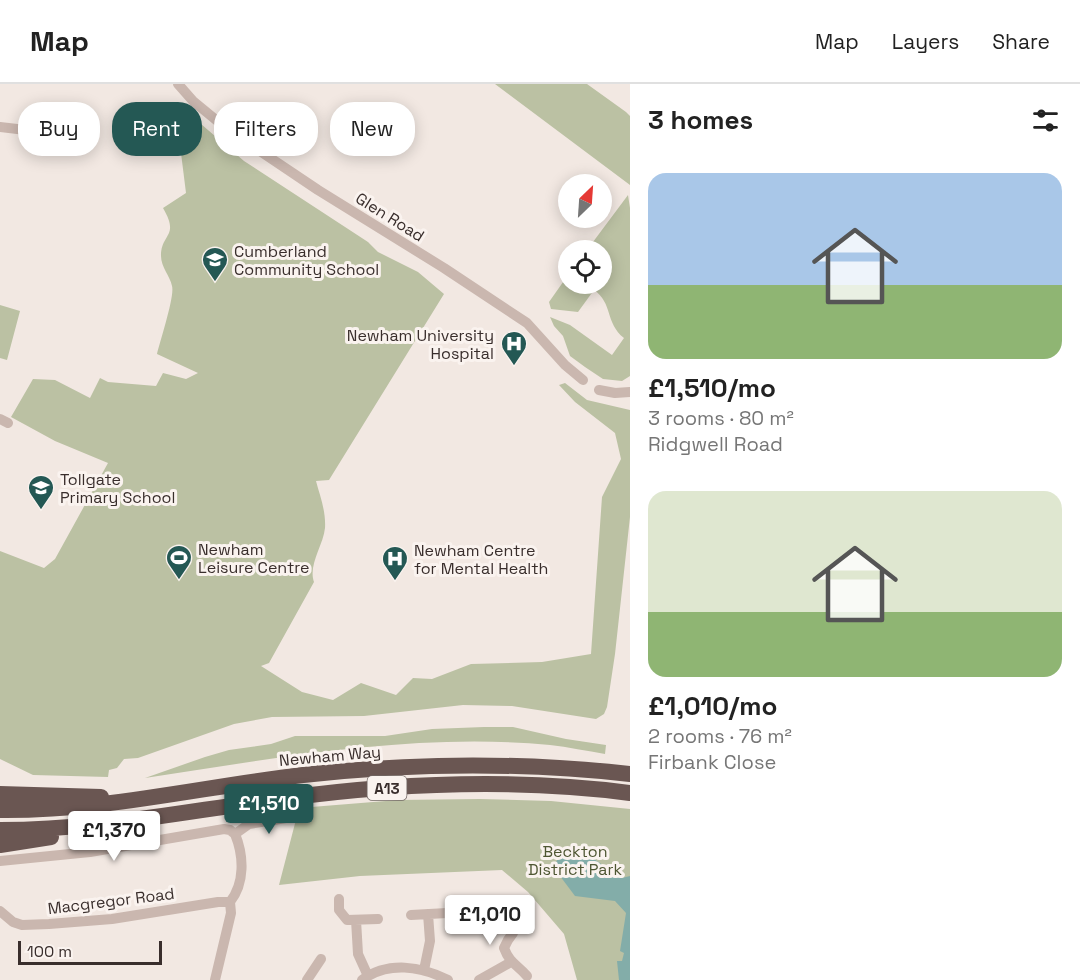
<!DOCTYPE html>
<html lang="en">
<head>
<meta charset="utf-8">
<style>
  body { margin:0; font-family:"Space Grotesk",sans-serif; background:#f6f6f6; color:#222; height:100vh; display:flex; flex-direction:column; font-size:22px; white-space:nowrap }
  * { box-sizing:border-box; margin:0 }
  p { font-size:20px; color:#767676 }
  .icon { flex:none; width:33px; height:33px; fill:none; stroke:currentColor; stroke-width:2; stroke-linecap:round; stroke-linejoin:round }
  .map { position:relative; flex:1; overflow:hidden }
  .details { display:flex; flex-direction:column; background:#fff; width:450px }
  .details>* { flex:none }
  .banner { position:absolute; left:18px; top:18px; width:522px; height:54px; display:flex; gap:12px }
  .needle { width:39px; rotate:25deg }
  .buttons { position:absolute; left:558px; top:90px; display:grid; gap:12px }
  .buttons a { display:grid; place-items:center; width:54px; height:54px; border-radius:50%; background:#fff; box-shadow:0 3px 15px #0003; font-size:30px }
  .scale { position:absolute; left:18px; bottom:15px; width:144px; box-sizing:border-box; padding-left:6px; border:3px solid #392e2c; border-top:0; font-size:16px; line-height:21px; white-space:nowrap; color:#392e2c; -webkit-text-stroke:4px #faf3ef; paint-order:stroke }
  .price { position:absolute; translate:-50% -51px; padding:0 14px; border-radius:6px; background:#fff; color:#222; font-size:20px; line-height:39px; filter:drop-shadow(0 2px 3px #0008) }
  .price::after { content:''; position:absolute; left:50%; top:36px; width:18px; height:14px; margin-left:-9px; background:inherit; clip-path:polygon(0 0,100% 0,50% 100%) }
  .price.current { background:#245854; color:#fff }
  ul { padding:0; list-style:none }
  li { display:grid; align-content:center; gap:12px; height:318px; padding:0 18px }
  li span { display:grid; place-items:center; height:186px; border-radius:18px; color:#555 }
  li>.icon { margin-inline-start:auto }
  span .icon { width:108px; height:108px; fill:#fffc; stroke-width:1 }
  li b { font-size:26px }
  h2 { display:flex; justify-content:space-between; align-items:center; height:72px; padding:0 18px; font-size:26px }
  .tag { padding:0 21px; border-radius:24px; background:#fff; box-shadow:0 3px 15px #0003; font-size:21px; line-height:54px }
  .tag.current { background:#245854; color:#fff }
  header { display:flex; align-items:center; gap:36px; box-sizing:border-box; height:84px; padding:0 30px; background:#fff; border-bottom:2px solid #e0e0e0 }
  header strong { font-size:28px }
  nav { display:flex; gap:33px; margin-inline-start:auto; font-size:21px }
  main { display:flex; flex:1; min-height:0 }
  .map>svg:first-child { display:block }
  .green { fill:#bbc1a3 }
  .water { fill:#83ada9 }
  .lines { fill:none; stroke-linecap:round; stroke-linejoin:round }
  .minor { stroke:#cab7af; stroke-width:10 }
  .trunk { stroke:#6a5652; stroke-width:16 }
  .labels { text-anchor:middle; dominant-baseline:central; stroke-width:6; stroke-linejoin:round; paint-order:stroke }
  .shield { fill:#faf3ef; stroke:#736966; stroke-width:1.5 }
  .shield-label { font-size:15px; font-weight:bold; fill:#392e2c }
  .street-label { font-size:16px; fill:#392e2c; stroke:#faf3ef }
  .poi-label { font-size:16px; fill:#392e2c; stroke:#faf3ef; text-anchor:start }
  .park-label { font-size:16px; fill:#4e5632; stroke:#faf3ef }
</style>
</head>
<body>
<header>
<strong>Map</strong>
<nav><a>Map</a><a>Layers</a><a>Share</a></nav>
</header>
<main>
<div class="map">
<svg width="630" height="896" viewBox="0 0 630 896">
  <rect width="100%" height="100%" fill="#f2e8e2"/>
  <path class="green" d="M495,0H587L626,28L630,32V101Z
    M197,40H201L244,77L368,158L378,168L418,188L444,210L329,396L316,397C320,412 326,427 325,444C323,462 308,481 314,498L269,579L261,582L302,608L333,616L361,599L396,611L413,594L432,595L471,580L542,578L591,570L602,413L621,375L615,349L575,318L559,301L565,299L587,316L630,326V433L615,570L607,623L604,630L596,635L512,622L463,621L364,632L272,633L234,640L138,674L124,675L117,684L109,686L108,693L33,691L0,675V467L44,484L55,475L108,379L55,357L11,333L33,295L55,296L90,314L100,294L108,298L156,302L163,289L186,295L198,289L157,270C160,257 175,212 172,202C170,192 161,183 161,172C161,149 180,153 163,124L186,109L180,61Z
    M628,111L630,124V292L622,297L603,295L585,283L570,272L563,252L554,242L550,233L570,241L612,271L624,254C605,239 613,219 594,206L578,228L551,225L549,218L568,191V200H602V166H587Z
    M0,221L20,227L7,276L0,274Z
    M484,643H513L566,655L606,661L605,670C587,667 568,663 550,661C415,648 278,674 145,694L205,673L229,666L271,660L295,652H385L432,645Z
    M480,715L551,717L630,725V896H577L564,850L528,808L502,786L360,792L279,801L299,724L398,716Z"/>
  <path class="water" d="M568,767H582L622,794L630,792V896H619L617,877H622L624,869L620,867L626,829L615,817L575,812L560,792L556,778L561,770Z"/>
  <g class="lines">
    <path class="minor" d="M178,0L193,17L227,45L318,106L444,184L527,239L565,281L583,296
      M0,43L51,49
      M599,306L615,309L630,308
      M0,335L8,339
      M235,750L249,740L292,733
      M0,777L90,768L224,745L230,746L235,750
      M339,815V826L347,836L378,835
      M0,827L13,838L22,841L49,840L112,835L218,818H230
      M411,831L465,828
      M356,836L358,870L368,892
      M513,849L508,856L504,864C510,880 517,880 527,892
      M424,886L430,857L428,830
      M215,896L231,829L230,818C245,799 244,772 235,750
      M307,896L321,875
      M362,896C388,877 421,882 448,896
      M479,896L511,878"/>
    <path class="trunk" d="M0,710L101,713
      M0,726C103,727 201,703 303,691C411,679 521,678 630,690
      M0,746C95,746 187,727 280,715C396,699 514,694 630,709
      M0,761L51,753"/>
  </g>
  <defs>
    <symbol id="school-pin" viewBox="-11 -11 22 30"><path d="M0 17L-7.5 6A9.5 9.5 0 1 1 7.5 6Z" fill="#245854" stroke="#faf3ef"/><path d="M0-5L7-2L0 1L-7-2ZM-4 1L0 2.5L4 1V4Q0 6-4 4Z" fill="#fff"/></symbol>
    <symbol id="hospital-pin" viewBox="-11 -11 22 30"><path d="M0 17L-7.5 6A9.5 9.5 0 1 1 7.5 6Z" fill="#245854" stroke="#faf3ef"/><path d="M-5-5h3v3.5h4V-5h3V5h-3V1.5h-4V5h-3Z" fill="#fff"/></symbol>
    <symbol id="stadium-pin" viewBox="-11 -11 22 30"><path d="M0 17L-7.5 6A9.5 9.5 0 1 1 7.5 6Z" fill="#245854" stroke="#faf3ef"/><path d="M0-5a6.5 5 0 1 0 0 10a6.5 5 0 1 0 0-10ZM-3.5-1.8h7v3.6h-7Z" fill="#fff"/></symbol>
  </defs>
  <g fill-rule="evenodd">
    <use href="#school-pin" x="200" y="161" width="30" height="40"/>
    <use href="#hospital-pin" x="499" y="245" width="30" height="40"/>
    <use href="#school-pin" x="26" y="389" width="30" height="40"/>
    <use href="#stadium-pin" x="164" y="459" width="30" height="40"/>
    <use href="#hospital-pin" x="380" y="460" width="30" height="40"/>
  </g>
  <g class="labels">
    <rect class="shield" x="367.5" y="692" width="39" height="24" rx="4.5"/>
    <g class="shield-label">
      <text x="387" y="704">A13</text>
    </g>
    <g class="street-label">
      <text transform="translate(390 133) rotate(32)">Glen Road</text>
      <text transform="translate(330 672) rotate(-5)">Newham Way</text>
      <text transform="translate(111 817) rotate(-7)">Macgregor Road</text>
    </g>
    <g class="poi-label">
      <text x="234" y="167">Cumberland<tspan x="234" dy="18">Community School</tspan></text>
      <text x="494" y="251" text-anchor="end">Newham University<tspan x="494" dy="18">Hospital</tspan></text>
      <text x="60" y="395">Tollgate<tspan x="60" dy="18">Primary School</tspan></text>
      <text x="198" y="465">Newham<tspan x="198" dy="18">Leisure Centre</tspan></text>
      <text x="414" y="466">Newham Centre<tspan x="414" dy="18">for Mental Health</tspan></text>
    </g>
    <g class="park-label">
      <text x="575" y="767">Beckton<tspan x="575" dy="18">District Park</tspan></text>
    </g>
  </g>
</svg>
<div class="buttons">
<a><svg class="needle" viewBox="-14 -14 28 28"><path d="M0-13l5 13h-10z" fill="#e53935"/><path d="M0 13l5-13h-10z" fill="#767676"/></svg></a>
<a><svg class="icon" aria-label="locate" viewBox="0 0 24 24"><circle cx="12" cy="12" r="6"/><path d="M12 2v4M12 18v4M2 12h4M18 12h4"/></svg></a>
</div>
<div class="scale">100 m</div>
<b class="price current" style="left:269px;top:751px">£1,510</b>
<b class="price" style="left:114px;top:778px">£1,370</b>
<b class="price" style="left:490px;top:862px">£1,010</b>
<div class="banner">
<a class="tag">Buy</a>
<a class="tag current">Rent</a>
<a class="tag">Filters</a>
<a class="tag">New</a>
</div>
</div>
<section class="details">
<h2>3 homes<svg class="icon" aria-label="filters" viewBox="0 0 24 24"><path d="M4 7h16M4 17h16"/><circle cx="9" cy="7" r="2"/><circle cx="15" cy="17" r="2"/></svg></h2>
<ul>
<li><span style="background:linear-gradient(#a9c7e8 60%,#8fb573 0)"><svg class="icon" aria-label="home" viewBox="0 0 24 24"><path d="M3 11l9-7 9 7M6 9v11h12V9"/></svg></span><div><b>£1,510/mo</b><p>3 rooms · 80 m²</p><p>Ridgwell Road</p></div></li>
<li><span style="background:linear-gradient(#dfe7d0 65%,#8fb573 0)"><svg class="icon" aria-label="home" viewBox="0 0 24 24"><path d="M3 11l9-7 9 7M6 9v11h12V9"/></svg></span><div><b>£1,010/mo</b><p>2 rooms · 76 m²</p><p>Firbank Close</p></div></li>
</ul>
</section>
</main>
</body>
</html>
